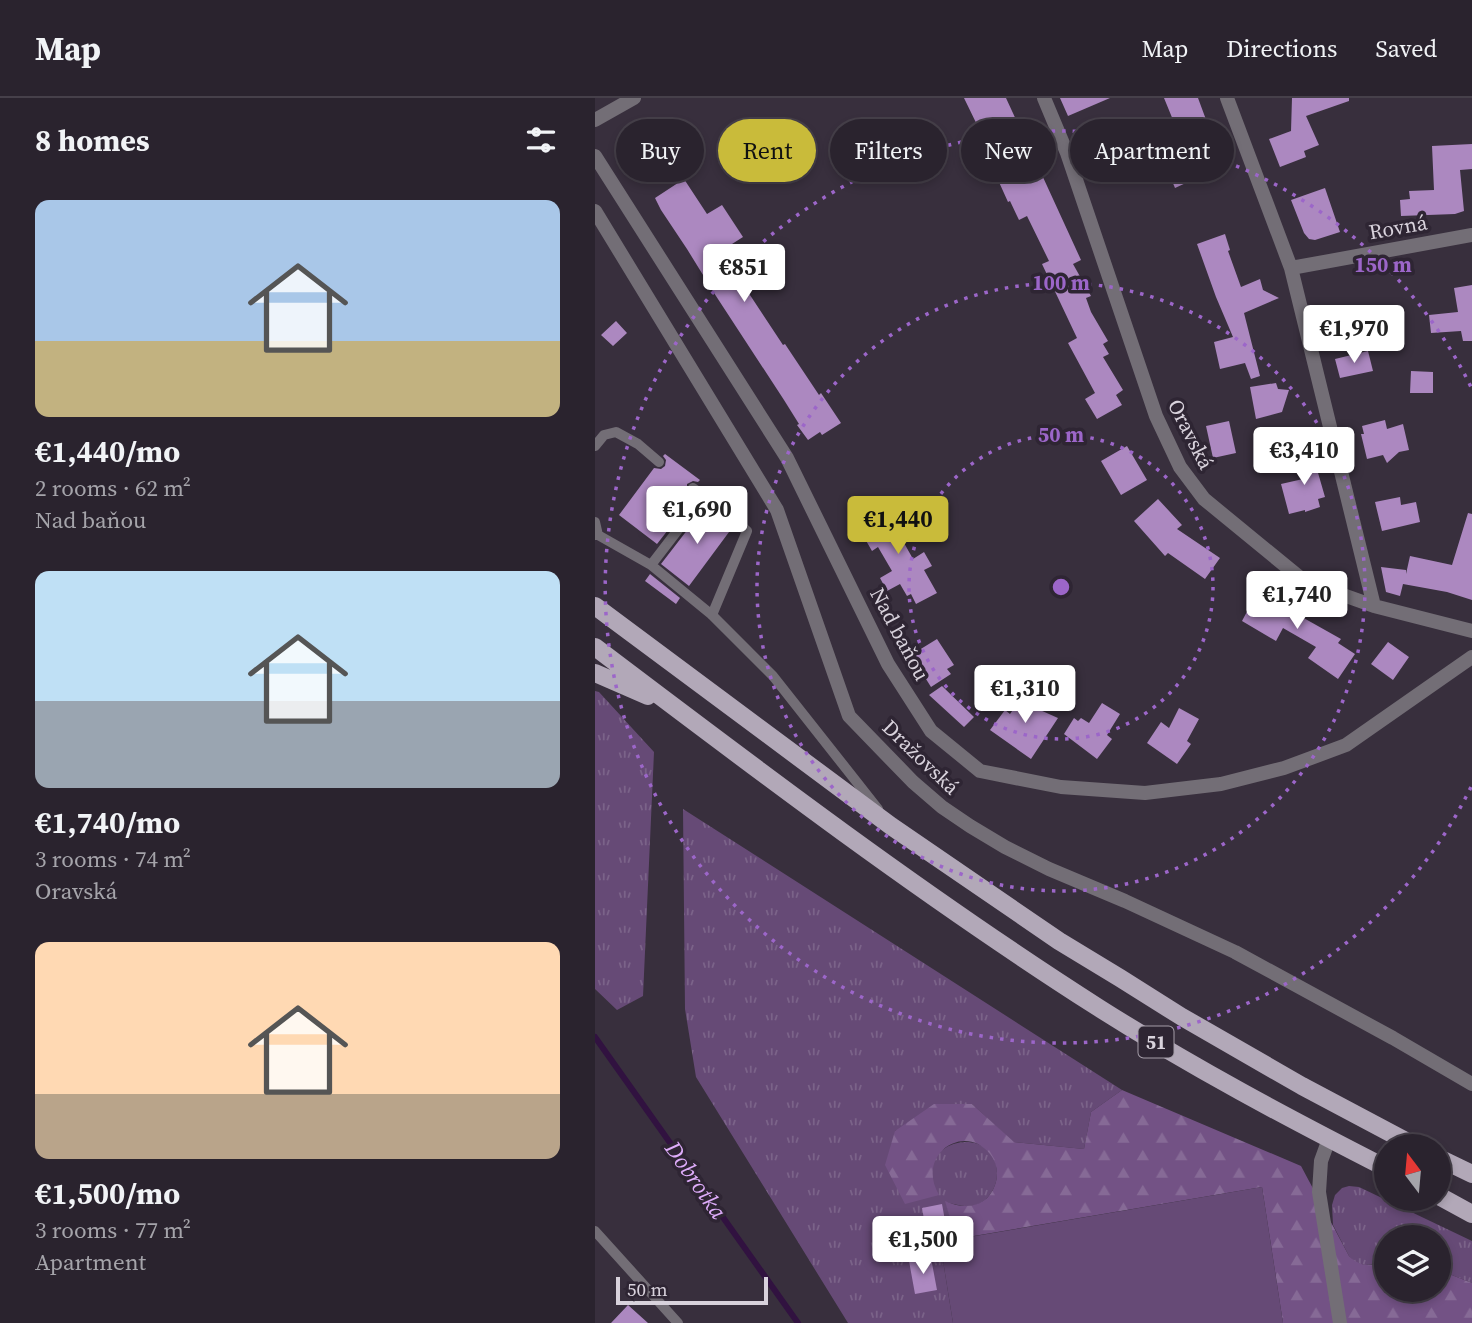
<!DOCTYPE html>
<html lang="en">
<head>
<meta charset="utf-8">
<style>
  body { margin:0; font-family:"Source Serif 4",serif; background:#362f3a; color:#f1f3f6; height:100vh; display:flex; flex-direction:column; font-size:26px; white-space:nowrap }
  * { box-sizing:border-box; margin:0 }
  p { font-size:23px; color:#a5a4aa }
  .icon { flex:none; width:38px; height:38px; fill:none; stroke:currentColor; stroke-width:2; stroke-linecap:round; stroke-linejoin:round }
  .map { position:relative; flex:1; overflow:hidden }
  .details { display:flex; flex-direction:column; background:#2a232e; width:595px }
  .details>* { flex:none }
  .banner { position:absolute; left:21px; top:21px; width:665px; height:63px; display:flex; gap:14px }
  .needle { width:46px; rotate:344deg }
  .controls { position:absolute; left:779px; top:1036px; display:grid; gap:14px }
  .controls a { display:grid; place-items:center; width:77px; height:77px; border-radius:50%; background:#2a232e; box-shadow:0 4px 10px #0003,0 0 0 2px #46404a; font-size:35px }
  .scale { position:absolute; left:21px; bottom:18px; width:152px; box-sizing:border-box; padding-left:7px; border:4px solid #d8d2dc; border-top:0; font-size:19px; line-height:24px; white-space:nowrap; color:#d8d2dc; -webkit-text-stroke:5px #2e2533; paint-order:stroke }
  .price { position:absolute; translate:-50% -60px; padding:0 16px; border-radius:7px; background:#fff; color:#222; font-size:23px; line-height:46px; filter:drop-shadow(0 2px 4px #0008) }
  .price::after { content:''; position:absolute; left:50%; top:42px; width:21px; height:16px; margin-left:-10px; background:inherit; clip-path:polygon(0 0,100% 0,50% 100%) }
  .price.on { background:#c9bb3a; color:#111 }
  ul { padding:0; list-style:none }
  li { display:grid; align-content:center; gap:14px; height:371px; padding:0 35px }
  li span { display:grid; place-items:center; height:217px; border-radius:14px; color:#555 }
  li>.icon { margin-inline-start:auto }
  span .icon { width:126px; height:126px; fill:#fffc; stroke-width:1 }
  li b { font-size:30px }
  h2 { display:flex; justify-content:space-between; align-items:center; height:84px; padding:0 35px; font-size:30px }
  .chip { padding:0 24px; border-radius:32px; background:#2a232e; box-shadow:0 4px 10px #0003,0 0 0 2px #46404a; font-size:24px; line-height:63px }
  .chip.on { background:#c9bb3a; color:#111 }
  header { display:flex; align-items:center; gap:42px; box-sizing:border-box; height:98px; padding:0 35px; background:#2a232e; border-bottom:2px solid #46404a }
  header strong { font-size:33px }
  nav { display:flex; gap:38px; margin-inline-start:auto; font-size:24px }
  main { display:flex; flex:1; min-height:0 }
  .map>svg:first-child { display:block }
  .grass { fill:url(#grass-tufts) }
  .forest { fill:url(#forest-firs) }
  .pitch { fill:#664a76 }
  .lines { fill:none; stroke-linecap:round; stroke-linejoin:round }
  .stream { stroke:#311240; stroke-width:6 }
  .building { fill:#ac88c0 }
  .lane { stroke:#736e76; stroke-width:10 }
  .street { stroke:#736e76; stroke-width:14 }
  .primary { stroke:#b2a8b8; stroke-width:18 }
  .ring { fill:none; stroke:#9c66c9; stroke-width:3.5; stroke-dasharray:3.5 7 }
  .labels { text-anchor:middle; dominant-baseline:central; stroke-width:7; stroke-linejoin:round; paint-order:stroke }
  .shield { fill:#2e2533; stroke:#a59ea9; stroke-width:2 }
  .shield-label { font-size:19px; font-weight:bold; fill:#d8d2dc }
  .street-label { font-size:21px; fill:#d8d2dc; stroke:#2e2533 }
  .water-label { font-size:23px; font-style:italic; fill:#deacfa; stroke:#2e2533 }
  .centre { fill:#9c66c9; stroke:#2e2533; stroke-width:3.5 }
  .ring-label { font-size:21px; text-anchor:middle; font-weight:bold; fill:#9c66c9; stroke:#2e2533; stroke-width:7; stroke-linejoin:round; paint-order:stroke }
</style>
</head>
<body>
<header>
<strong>Map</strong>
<nav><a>Map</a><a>Directions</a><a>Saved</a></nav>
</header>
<main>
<section class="details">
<h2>8 homes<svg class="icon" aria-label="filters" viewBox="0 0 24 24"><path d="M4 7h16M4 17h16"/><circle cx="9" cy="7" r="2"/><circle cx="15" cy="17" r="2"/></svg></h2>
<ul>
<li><span style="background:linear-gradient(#a9c7e8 65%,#c2b280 0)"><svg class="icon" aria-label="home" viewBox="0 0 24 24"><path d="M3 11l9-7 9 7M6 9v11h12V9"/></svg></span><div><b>€1,440/mo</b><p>2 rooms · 62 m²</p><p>Nad baňou</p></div></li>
<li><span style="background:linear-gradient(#bfe0f5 60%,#9aa5b1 0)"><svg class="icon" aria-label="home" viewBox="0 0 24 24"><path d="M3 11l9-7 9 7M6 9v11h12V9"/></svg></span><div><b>€1,740/mo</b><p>3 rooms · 74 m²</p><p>Oravská</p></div></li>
<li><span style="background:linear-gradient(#ffd9b3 70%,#b9a48a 0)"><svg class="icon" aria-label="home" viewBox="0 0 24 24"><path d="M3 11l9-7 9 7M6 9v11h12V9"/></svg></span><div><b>€1,500/mo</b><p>3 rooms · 77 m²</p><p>Apartment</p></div></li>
</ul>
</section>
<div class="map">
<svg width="877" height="1225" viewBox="0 0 877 1225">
  <defs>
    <pattern id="grass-tufts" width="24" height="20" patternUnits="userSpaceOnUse" patternTransform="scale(1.75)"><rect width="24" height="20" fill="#664a76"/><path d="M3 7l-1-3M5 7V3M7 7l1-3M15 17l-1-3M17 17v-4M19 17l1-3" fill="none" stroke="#7b6389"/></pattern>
    <pattern id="forest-firs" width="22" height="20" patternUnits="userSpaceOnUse" patternTransform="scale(1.75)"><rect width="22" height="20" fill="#735285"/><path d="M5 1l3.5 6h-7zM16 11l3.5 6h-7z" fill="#866a96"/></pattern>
  </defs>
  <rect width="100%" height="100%" fill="#382f3d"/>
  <path class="grass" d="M0,593L4,594L59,654L48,898L22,912L0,891Z
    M88,711L527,992L496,1014L489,1051L418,1044L377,1006L300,1033L343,1097C312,1040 403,1023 402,1076C402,1085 398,1094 391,1101C379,1112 365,1108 351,1104L361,1141L345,1144L358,1225H253L101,979L90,911Z
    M754,1088L764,1089L877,1143V1185L844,1172V1139H791V1165L770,1167L761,1165L754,1158L738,1127L737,1107L740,1097L747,1090Z"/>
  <path class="forest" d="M527,992L706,1068L754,1158C766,1170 775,1167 791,1165V1192H844V1172L877,1185V1225H688L667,1089L361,1141L350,1103C369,1112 392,1110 400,1087C404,1076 402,1065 395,1056C370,1024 320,1056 344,1097L310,1106L290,1067L300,1033L339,1006H377L419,1044L489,1051L496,1014Z"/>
  <path class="pitch" d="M667,1089L688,1225H358L345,1144Z"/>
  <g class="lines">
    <path class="stream" d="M0,939L203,1225"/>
  </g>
  <path class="building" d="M369,0H411L434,50L428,54L440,80L447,77L486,162L478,166L496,198L491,200L496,214L513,243L508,246L514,256L508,259L528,292L521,297L527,307L502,321L490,301L500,295L473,245L482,240L447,166L454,163L432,118L424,122L415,103L413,104L399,73L408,69L392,35L387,37Z
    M465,0H515L473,18Z
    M569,0H603L613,27L585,39Z
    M697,0H754V3L711,18L724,47L709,53L711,59L685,69L674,41L696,33Z
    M49,27L78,75L40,73L22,45Z
    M877,46V71L865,72L869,113L860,116L806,118L805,102L815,101L814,93L839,92L837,48Z
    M596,55L606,78L580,90L570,66Z
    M89,81L112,116L127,107L148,139L126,153L188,247L190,246L224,297L226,295L246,325L227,337L225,334L213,342L202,327L204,326L189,302L121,198L92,151L66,112L60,100Z
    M730,90L745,134L720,142L714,141L709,135L696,102Z
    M630,136L635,152L633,153L646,189L665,181L668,192L684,200L649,215L665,278L656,281L650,265L625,271L619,244L638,239L621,199L602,146Z
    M877,187V243H868L866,233L836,235L834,217L863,214L859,190Z
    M21,223L32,235L18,248L6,237Z
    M773,253L778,273L745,280L740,261Z
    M816,273L838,274V295H815Z
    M681,285L683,291L694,292L687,314L661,321L655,289Z
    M790,322L792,331L808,326L814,352L804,354L792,365L788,357L772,361L766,336H769L767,328Z
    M634,323L641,355L618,360L611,328Z
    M532,348L552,382L526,397L506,363Z
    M717,354L730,399L723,401L725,409L710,414V412L694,416L686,386L708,381L700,360Z
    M70,356L105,382L103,384L98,383L92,386V394L98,400L62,446L24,417L59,370L66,371L70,368L71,362L68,358Z
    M805,399L806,407L821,404L825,424L787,433L780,404Z
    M563,401L587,427L582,431L625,460L610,481L573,455L570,458L539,423Z
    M296,408L305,424L299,427L318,461L329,454L337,468L329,472L342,495L321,506L316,496L312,498L305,486L292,493L285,480L297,473L283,449L277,453L262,427Z
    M110,409L137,430L94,488L66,466Z
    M873,415L877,416V502L852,494L808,486L805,498L791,494L786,469L811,472V476L815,458L857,467Z
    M55,476L85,500L81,506L50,483Z
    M665,489L701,509L698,514L746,541L743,545L760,556L743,581L713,560L721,549L688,530L681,543L647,523Z
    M342,541L359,567L352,571L356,576L336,589L316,557Z
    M793,544L814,559L798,582L776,566Z
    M347,588L379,619L369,629L334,597Z
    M431,593L449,605L445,612L463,620L436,661L395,632L410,612L415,616Z
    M507,605L525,616L512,637L517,641L502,661L469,636L479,620L483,623L486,620L494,625Z
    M584,610L604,621L592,643L596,646L582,666L552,645L566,624L574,630Z
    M347,1106L352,1134L332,1138L327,1110Z
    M336,1160L342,1192L320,1196L314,1163Z
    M33,1207L53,1225H16Z"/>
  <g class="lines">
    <path class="lane" d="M0,348L9,337L21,334L43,346L64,364
      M109,398L152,433L117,517
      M0,424L3,437
      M0,437H3L56,467L117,517L178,578L283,711
      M56,467L109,398L98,390
      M0,1133L83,1225"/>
    <path class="street" d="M449,0L472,55L561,318L585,369L609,401L709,483L779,508L877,533
      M632,0L696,170L779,508
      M0,22L39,0
      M0,58L192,360L293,566L336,633L385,673L466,689L550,695L626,686L689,670L751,647L877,559
      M0,113L182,412L254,618L318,684L347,709L375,728L410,749L454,771L530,803L640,854L798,940L877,986
      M696,170L877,137
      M734,1041L726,1063L724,1094L745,1225"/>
    <path class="primary" d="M0,508L296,728L464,843L525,880L587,919L707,988L820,1048
      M0,549C165,674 330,799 504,910C597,969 693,1020 791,1070
      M0,575L53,598
      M844,1060L877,1076
      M844,1098L877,1116"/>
  </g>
  <g class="ring">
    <circle cx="466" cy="489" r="152"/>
    <circle cx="466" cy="489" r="304"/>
    <path d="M876 689A456 456 0 1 1 876 289"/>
  </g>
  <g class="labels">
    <rect class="shield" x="543.5" y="928.5" width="35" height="31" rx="5"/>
    <g class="shield-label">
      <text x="561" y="944">51</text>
    </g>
    <g class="street-label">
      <text transform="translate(803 129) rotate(-10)">Rovná</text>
      <text transform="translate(596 336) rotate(63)">Oravská</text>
      <text transform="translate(305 536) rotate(62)">Nad baňou</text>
      <text transform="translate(326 659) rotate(44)">Dražovská</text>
    </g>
    <g class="water-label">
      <text transform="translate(101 1082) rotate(55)">Dobrotka</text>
    </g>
  </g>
  <circle cx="466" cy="489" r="10" class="centre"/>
  <g class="ring-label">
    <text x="788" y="174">150 m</text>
    <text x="466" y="192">100 m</text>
    <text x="466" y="344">50 m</text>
  </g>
</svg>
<div class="controls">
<a><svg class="needle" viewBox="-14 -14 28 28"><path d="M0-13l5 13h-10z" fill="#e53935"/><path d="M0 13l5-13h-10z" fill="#a5a4aa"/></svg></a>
<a><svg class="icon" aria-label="layers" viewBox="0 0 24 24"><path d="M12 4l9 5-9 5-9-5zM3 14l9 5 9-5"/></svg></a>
</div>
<div class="scale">50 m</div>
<b class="price" style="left:149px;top:206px">€851</b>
<b class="price" style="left:759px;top:267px">€1,970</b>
<b class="price" style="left:709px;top:389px">€3,410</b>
<b class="price" style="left:102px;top:448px">€1,690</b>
<b class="price on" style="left:303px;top:458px">€1,440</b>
<b class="price" style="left:702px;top:533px">€1,740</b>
<b class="price" style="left:430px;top:627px">€1,310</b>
<b class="price" style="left:328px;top:1178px">€1,500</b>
<div class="banner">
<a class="chip">Buy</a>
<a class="chip on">Rent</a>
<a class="chip">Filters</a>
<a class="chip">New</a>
<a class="chip">Apartment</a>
</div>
</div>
</main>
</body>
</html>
